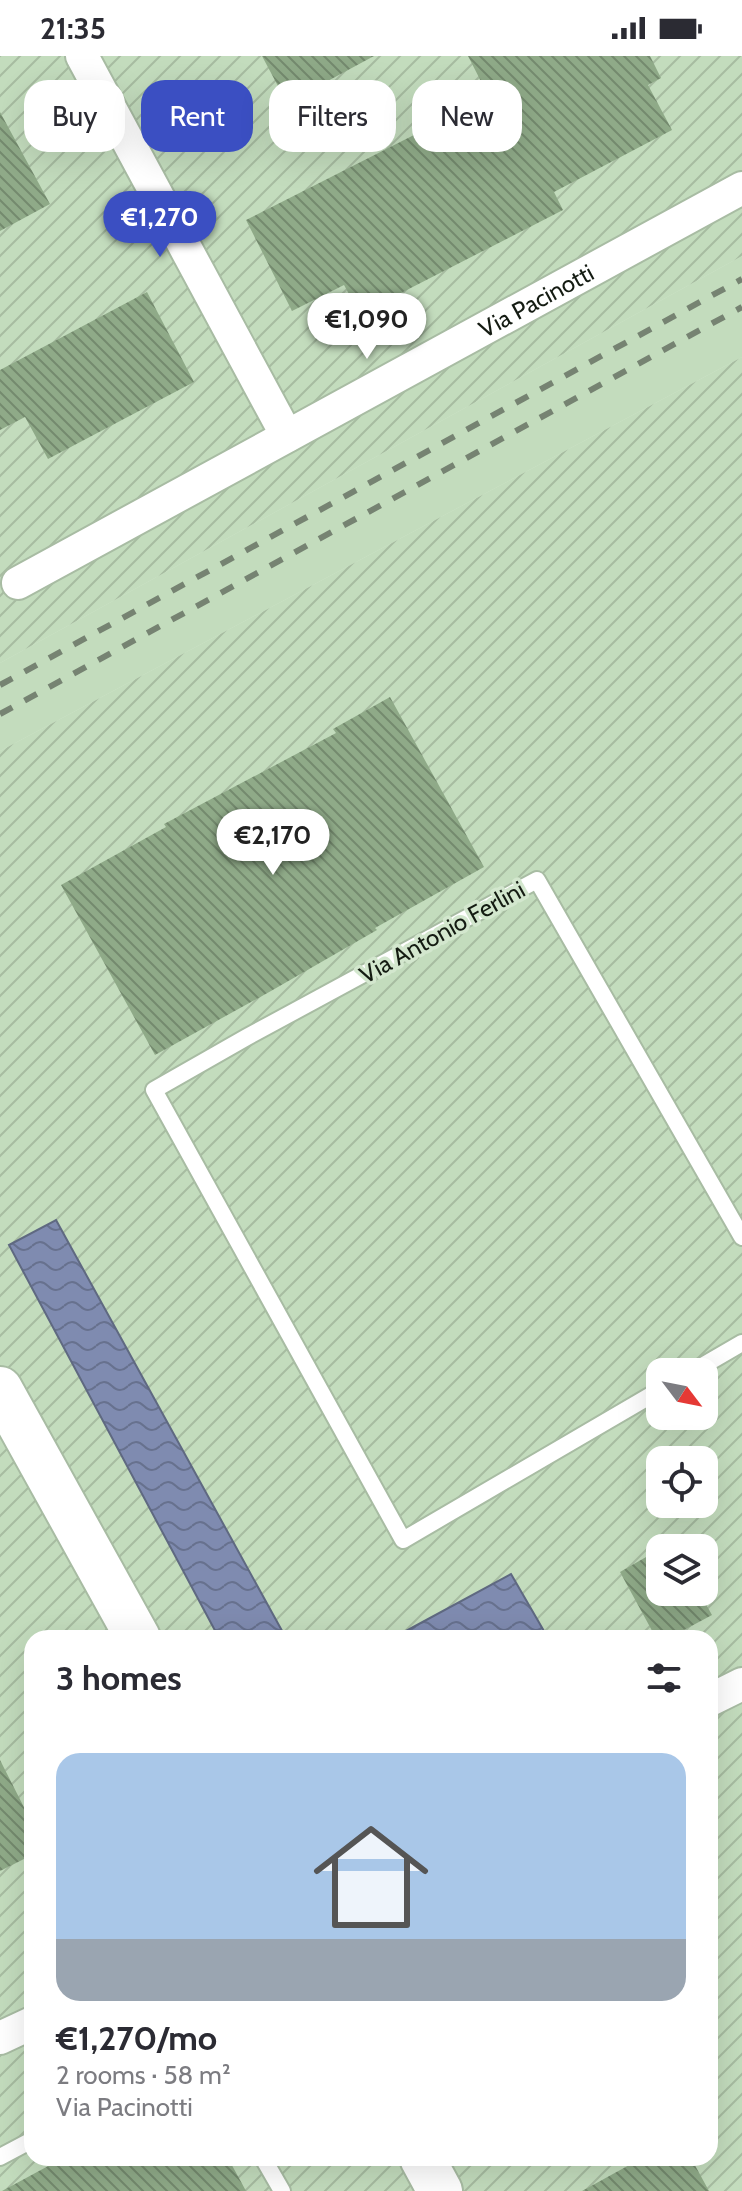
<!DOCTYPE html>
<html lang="en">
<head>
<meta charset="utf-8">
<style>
  body { margin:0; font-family:Cabin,sans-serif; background:#f2f2f3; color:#2b2b33; height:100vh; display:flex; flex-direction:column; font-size:30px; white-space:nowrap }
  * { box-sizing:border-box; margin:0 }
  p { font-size:26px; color:#7c7c81 }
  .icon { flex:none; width:44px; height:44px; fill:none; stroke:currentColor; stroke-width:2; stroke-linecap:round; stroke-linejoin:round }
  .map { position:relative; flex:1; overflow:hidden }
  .sheet { position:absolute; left:24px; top:1574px; width:694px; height:536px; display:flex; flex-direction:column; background:#fff; border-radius:24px; box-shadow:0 8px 32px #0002 }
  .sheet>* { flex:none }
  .guide { position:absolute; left:24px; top:24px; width:694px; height:72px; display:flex; gap:16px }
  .needle { width:52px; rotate:122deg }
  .buttons { position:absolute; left:646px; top:1302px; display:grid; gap:16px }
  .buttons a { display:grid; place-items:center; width:72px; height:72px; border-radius:16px; background:#fff; box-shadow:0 8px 32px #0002; font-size:40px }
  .price { position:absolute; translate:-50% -68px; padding:0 18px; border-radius:28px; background:#fff; color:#222; font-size:26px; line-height:52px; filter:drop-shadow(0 2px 4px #0008) }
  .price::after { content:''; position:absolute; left:50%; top:48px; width:24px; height:18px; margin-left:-12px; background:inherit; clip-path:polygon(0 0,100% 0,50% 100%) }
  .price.selected { background:#3b4fc2; color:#fff }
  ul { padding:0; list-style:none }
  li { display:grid; align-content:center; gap:16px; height:424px; padding:0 32px }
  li+li { border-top:2px solid #e1e1e2 }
  li span { display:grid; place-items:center; height:248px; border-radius:24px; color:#555 }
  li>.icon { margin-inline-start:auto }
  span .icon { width:144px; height:144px; fill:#fffc; stroke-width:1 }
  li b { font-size:34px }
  h2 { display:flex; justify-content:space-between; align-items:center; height:96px; padding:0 32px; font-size:34px }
  .tag { padding:0 28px; border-radius:24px; background:#fff; box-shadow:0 8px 32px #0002; font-size:28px; line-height:72px }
  .tag.selected { background:#3b4fc2; color:#fff }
  .status { display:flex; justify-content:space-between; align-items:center; height:56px; padding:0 40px; background:#fff; direction:ltr }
  .status svg { height:22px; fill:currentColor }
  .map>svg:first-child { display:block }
  .built { fill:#c3dcbd }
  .industrial { fill:url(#industrial-furrows); fill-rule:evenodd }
  .water { fill:url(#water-waves); stroke:#5f6981; stroke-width:2 }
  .building { fill:url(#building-back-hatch) }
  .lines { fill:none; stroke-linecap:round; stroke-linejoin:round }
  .lane-casing { stroke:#a8bca3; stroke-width:20 }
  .street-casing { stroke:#a8bca3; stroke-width:36 }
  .primary-casing { stroke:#a8bca3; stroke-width:48 }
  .lane { stroke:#fff; stroke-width:16 }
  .street { stroke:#fff; stroke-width:32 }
  .primary { stroke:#fff; stroke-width:44 }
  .rail { stroke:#768372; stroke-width:6; stroke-dasharray:14 14; stroke-linecap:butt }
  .labels { text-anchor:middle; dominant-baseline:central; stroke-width:7; stroke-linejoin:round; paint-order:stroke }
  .street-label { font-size:24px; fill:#141b12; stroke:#d3e7ce }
</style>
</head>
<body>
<div class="status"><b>21:35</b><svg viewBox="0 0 49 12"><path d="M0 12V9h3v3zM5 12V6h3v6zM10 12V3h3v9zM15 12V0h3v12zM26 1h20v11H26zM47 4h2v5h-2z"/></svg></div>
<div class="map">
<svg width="742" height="2135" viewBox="0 0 742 2135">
  <defs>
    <pattern id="industrial-furrows" width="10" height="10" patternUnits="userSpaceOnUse" patternTransform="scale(2)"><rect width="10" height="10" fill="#c3dcbd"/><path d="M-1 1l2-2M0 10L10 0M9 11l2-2" fill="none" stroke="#a7bca1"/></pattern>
    <pattern id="water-waves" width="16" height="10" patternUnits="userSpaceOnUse" patternTransform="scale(2)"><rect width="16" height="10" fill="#7f8bb0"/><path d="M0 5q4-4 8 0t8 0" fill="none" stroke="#67718e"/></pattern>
    <pattern id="building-back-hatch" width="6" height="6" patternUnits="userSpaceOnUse" patternTransform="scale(2)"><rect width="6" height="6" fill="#8faa88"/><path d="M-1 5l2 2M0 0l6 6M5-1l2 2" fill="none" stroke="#748a6e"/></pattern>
  </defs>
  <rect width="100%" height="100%" fill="#d3e7ce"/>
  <path class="built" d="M742,200V301L0,695V607Z"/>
  <path class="industrial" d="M0,0H742V200L0,607Z
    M742,301V2135H0V695ZM660,1316H704V1360H660ZM660,1404H704V1448H660ZM660,1492H704V1536H660ZM32,1582H710V2102H32Z"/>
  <path class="water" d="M56,1164L286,1582H219L9,1189Z
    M511,1518L548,1582H393Z"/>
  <path class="building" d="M262,0H374L287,47Z
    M468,0H650L661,22L648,29L672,74L554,136L563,154L360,258L344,229L292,255L246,164L489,41Z
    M0,56L50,148L0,175Z
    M147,236L194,326L48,403L25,361L0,374V314Z
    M390,641L484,811L375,872L377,874L271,935L155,999L61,829L166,771L164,768L336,677L333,673Z
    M660,1493V1536H699L712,1559L669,1582H656L620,1516Z
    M0,1704L32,1767V1799L0,1815Z
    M63,2102H228L246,2135H2Z
    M642,2102H691L709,2135H582Z"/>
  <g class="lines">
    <defs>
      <path id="lane" d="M692,1316L742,1287
        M660,1334L403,1484L154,1034L247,981L537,824L742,1181
        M0,2101L32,2084
        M263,2102L282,2135"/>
      <g id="street">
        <path d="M82,0L287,380"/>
        <path id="s1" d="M18,527L742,132"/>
        <path d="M710,1644L742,1628"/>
        <path d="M0,1982L32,1967"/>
      </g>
      <path id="primary" d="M0,1333L138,1582
        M422,2102L440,2135"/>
    </defs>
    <use href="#lane" class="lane-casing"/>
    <use href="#street" class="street-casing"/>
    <use href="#primary" class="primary-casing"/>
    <use href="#lane" class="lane"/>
    <use href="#street" class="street"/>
    <use href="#primary" class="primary"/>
    <path class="rail" d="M0,629L742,223
      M0,658L742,251"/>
  </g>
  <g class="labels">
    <g class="street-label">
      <text stroke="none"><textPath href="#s1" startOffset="590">Via Pacinotti</textPath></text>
      <text transform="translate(442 876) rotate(-29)">Via Antonio Ferlini</text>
    </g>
  </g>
</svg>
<div class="buttons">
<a><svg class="needle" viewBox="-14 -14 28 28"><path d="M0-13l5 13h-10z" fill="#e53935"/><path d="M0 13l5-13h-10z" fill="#7c7c81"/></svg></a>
<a><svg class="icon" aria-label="locate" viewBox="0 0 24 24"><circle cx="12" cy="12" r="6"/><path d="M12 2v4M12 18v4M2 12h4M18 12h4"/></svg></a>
<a><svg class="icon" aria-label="layers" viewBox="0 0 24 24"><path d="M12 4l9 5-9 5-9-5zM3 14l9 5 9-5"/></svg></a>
</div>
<b class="price selected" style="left:160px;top:203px">€1,270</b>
<b class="price" style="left:367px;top:305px">€1,090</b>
<b class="price" style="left:273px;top:821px">€2,170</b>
<div class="guide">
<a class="tag">Buy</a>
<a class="tag selected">Rent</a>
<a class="tag">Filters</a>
<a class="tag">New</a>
</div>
<section class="sheet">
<h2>3 homes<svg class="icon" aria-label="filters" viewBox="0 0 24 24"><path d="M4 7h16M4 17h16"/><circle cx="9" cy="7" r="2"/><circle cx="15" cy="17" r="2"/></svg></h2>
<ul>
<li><span style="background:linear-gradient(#a9c7e8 75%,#9aa5b1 0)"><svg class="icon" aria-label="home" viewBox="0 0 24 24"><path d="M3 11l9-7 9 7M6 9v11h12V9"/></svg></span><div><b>€1,270/mo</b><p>2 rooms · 58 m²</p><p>Via Pacinotti</p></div></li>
</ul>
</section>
</div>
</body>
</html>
